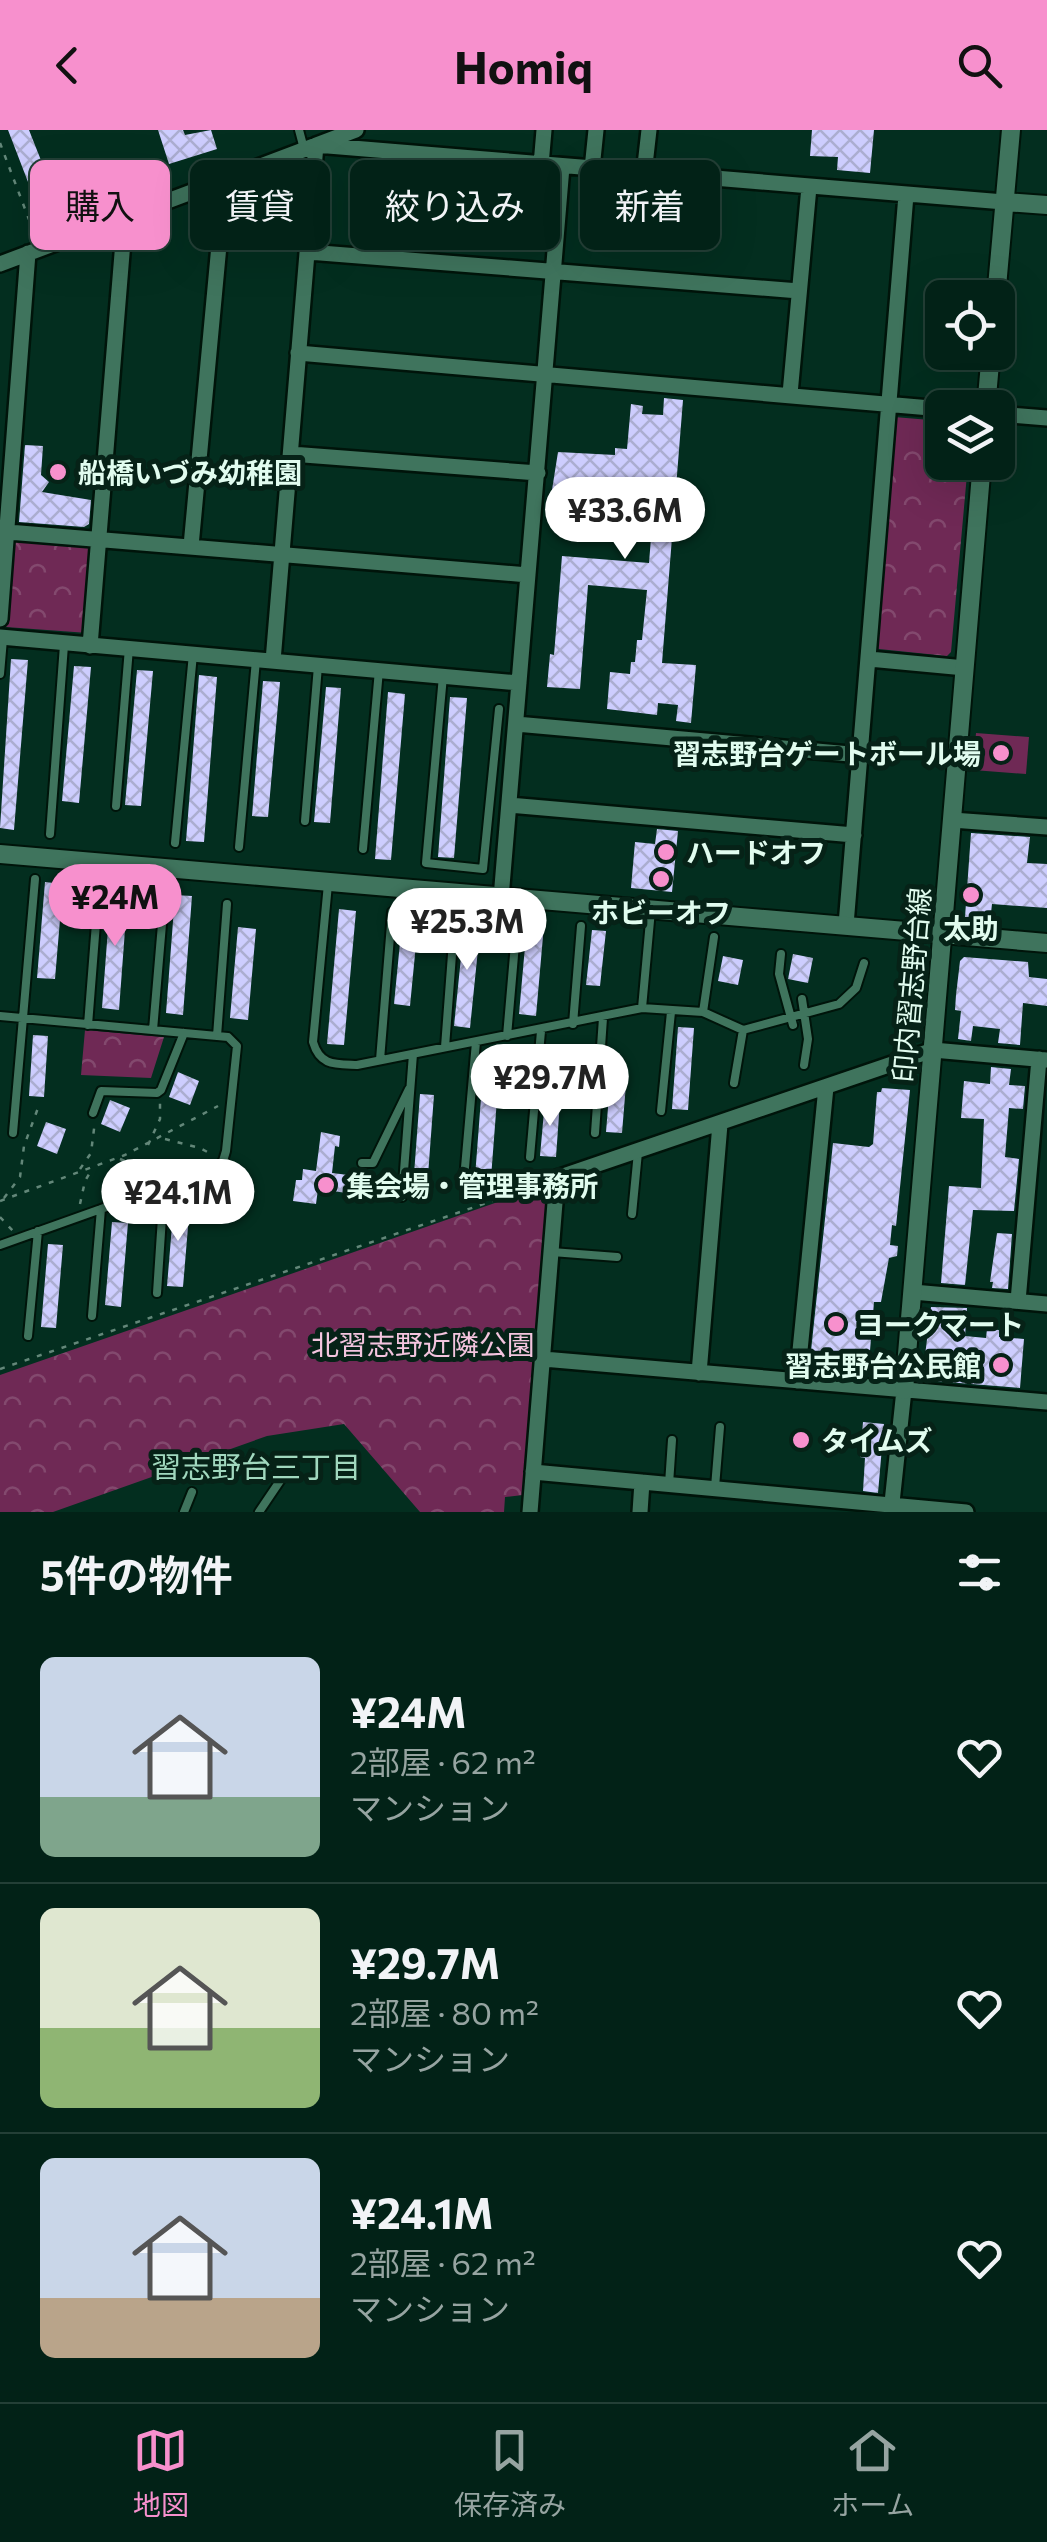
<!DOCTYPE html>
<html lang="ja">
<head>
<meta charset="utf-8">
<style>
  body { margin:0; font-family:Commissioner,"Noto Sans JP",sans-serif; background:#102f24; color:#f1f3f6; height:100vh; display:flex; flex-direction:column; font-size:38px; white-space:nowrap }
  * { box-sizing:border-box; margin:0 }
  p { font-size:32px; color:#96a4a1 }
  .icon { flex:none; width:55px; height:55px; fill:none; stroke:currentColor; stroke-width:2; stroke-linecap:round; stroke-linejoin:round }
  .map { position:relative; height:1382px; overflow:hidden }
  .side { display:flex; flex-direction:column; background:#022217; flex:1 }
  .side>* { flex:none }
  .guide { position:absolute; left:30px; top:30px; width:988px; height:90px; display:flex; gap:20px }
  .tools { position:absolute; left:925px; top:150px; display:grid; gap:20px }
  .tools a { display:grid; place-items:center; width:90px; height:90px; border-radius:15px; background:#022217; box-shadow:0 10px 40px #0002,0 0 0 2px #233f36; font-size:50px }
  .price { position:absolute; translate:-50% -85px; padding:0 22px; border-radius:35px; background:#fff; color:#222; font-size:32px; line-height:65px; filter:drop-shadow(0 2px 5px #0008) }
  .price::after { content:''; position:absolute; left:50%; top:60px; width:30px; height:22px; margin-left:-15px; background:inherit; clip-path:polygon(0 0,100% 0,50% 100%) }
  .price.active { background:#f790cd; color:#111 }
  ul { padding:0; list-style:none }
  li { display:flex; align-items:center; gap:30px; height:250px; padding:0 40px }
  li+li { border-top:2px solid #233f36 }
  li span { display:grid; place-items:center; flex:none; width:280px; height:200px; border-radius:15px; color:#555 }
  li>.icon { margin-inline-start:auto }
  span .icon { width:120px; height:120px; fill:#fffc; stroke-width:1 }
  li b { font-size:42px }
  h2 { display:flex; justify-content:space-between; align-items:center; height:120px; padding:0 40px; font-size:42px }
  .tag { padding:0 35px; border-radius:15px; background:#022217; box-shadow:0 10px 40px #0002,0 0 0 2px #233f36; font-size:35px; line-height:90px }
  .tag.active { background:#f790cd; color:#111 }
  header { display:flex; justify-content:space-between; align-items:center; height:130px; padding:0 40px; background:#f790cd; color:#111; font-size:45px; font-weight:700 }
  .tab-bar { display:flex; justify-content:space-around; align-items:center; height:140px; border-top:2px solid #233f36; background:#022217; font-size:28px; color:#96a4a1 }
  .tab-bar a { display:grid; justify-items:center; gap:5px }
  .tab-bar .active { color:#f790cd }
  .map>svg:first-child { display:block }
  .park { fill:url(#park-crowns) }
  .garden { fill:#6f2955 }
  .building { fill:url(#building-cross-hatch) }
  .lines { fill:none; stroke-linecap:round; stroke-linejoin:round }
  .service-casing { stroke:#00140a; stroke-width:12 }
  .minor-casing { stroke:#00140a; stroke-width:20 }
  .tertiary-casing { stroke:#00140a; stroke-width:22 }
  .path { stroke:#638779; stroke-width:2.5; stroke-dasharray:5 8; stroke-linecap:butt }
  .service { stroke:#3f745d; stroke-width:8 }
  .minor { stroke:#3f745d; stroke-width:15 }
  .tertiary { stroke:#3f745d; stroke-width:18 }
  .poi-dot { fill:#f790cd; stroke:#062217; stroke-width:4 }
  .labels { text-anchor:middle; dominant-baseline:central; stroke-width:10; stroke-linejoin:round; paint-order:stroke }
  .poi-label { font-size:28px; font-weight:bold; fill:#e1fcef; stroke:#062217; text-anchor:start }
  .street-label { font-size:28px; fill:#e1fcef; stroke:#062217 }
  .park-label { font-size:28px; fill:#f4c5df; stroke:#062217 }
  .neighbourhood-label { font-size:30px; fill:#a1d8be; stroke:#062217 }
</style>
</head>
<body>
<header><svg class="icon" aria-label="back" viewBox="0 0 24 24"><path d="M15 5l-7 7 7 7"/></svg>Homiq<svg class="icon" aria-label="search" viewBox="0 0 24 24"><circle cx="10" cy="10" r="6"/><path d="M15 15l6 6"/></svg></header>
<div class="map">
<svg width="1047" height="1382" viewBox="0 0 1047 1382">
  <defs>
    <pattern id="park-crowns" width="20" height="18" patternUnits="userSpaceOnUse" patternTransform="scale(2.5)"><rect width="20" height="18" fill="#6f2955"/><path d="M2 6a3 3 0 1 1 6 0M12 15a3 3 0 1 1 6 0" fill="none" stroke="#83496e"/></pattern>
    <pattern id="building-cross-hatch" width="8" height="8" patternUnits="userSpaceOnUse" patternTransform="scale(2.5)"><rect width="8" height="8" fill="#cdcdfe"/><path d="M0 0l8 8M0 8l8-8" fill="none" stroke="#abadd0"/></pattern>
  </defs>
  <rect width="100%" height="100%" fill="#032e1f"/>
  <path class="park" d="M894,287L942,291V332L968,333L951,522L947,526L879,519L874,516Z
    M17,408L91,414L88,503L6,497L13,411Z
    M85,900L164,907L151,948L81,945Z
    M593,920L592,963L541,955L542,924Z
    M547,1055L523,1365L505,1367L504,1382H420L344,1294L267,1306L53,1382H0V1245Z"/>
  <path class="garden" d="M976,603L1029,607L1026,644L973,640Z"/>
  <path class="building" d="M8,0H29L67,96L48,104Z
    M158,0H183L185,5L211,0L217,19L169,34Z
    M812,0H874L870,43L837,40L838,27L810,26Z
    M664,268L683,270L662,533L696,535L691,593L676,591L678,575L658,573L657,585L607,579L610,542L630,544L631,532H635L637,510H642L647,460L588,455L580,559L547,557L550,524L554,525L562,426L649,433L655,359L635,357L630,384L564,378L565,372L554,371L552,360L558,322L615,325V318L627,319L631,274L643,276L642,284L663,285Z
    M25,315L43,316L41,345L49,352L42,362L91,370L89,394L84,397L19,392Z
    M11,529L28,530L14,700L0,698Z
    M74,536L91,537L79,673L62,671Z
    M137,540L153,541L141,676L125,675Z
    M199,545L217,547L204,712L186,711Z
    M263,551L280,552L268,687L252,686Z
    M326,557L341,558L330,693L314,692Z
    M388,562L405,564L391,730L375,729Z
    M450,567L467,568L454,728L438,727Z
    M657,699L678,701L672,762L631,758L635,712L655,714Z
    M971,703L1030,707L1027,733L1047,734V778L992,774L991,783L977,782V788L965,787Z
    M45,752L63,754L55,849L37,848Z
    M111,759L128,760L119,880L102,878Z
    M175,765L192,766L183,885L166,883Z
    M339,779L356,781L344,915L327,914Z
    M403,782L419,783L410,876L394,874Z
    M465,788L481,790L470,898L454,896Z
    M527,794L544,795L536,886L519,884Z
    M238,797L256,799L248,890L230,888Z
    M592,800L606,801L600,856L586,855Z
    M793,824L813,828L808,853L788,849Z
    M723,826L743,830L738,855L718,851Z
    M964,827L1028,832L1029,847L1047,849V876L1023,873L1020,915L998,913L1000,899L973,896L971,911L958,909L961,881L955,880L956,865L960,831Z
    M678,897L694,898L688,980L672,979Z
    M33,905L48,906L44,967L29,966Z
    M991,937L1011,939L1009,955L1025,956L1023,979L1009,978L1005,1027L1019,1029L1014,1081L973,1080L965,1155L941,1153L949,1056L981,1058L984,989L961,988L964,951L990,954Z
    M611,941L627,942L622,1003L606,1002Z
    M178,942L199,951L190,975L169,967Z
    M482,955L498,956L491,1048L475,1047Z
    M882,958L910,960L896,1096L892,1095L890,1115L898,1116L897,1126L889,1128L881,1172H874L868,1245L809,1240L833,1013L869,1017L873,1014L877,962H881Z
    M420,964L434,965L426,1072L412,1071Z
    M110,970L130,978L120,1002L101,994Z
    M545,970L560,971L556,1027L540,1026Z
    M46,992L66,999L57,1024L37,1016Z
    M321,1002L340,1006L339,1017L335,1016L332,1043L357,1046L354,1064L318,1059L316,1074L293,1071L296,1050H302L303,1039L316,1041Z
    M174,1072L190,1073L183,1157L167,1156Z
    M112,1092L128,1093L121,1177L105,1175Z
    M997,1103L1012,1104L1008,1159L992,1158L993,1152H990Z
    M48,1114L63,1115L56,1198L41,1197Z
    M931,1177L967,1178L965,1206L986,1208L987,1199L999,1200V1207L1024,1209L1020,1258L922,1250Z
    M863,1292L884,1294L878,1363L863,1361L865,1328L860,1327Z"/>
  <g class="lines">
    <defs>
      <path id="service" d="M299,0L304,19
        M0,544L3,509
        M443,546L426,733L483,739L499,579
        M116,676L129,518
        M305,691L318,536
        M50,704L64,515
        M175,713L193,524
        M239,717L256,530
        M363,719L379,540
        M328,754L313,912C320,936 335,934 357,935L642,878L703,882L743,900L839,874L856,858L864,833
        M781,824L779,844L793,895
        M802,869L808,909L804,935
        M642,878L651,780
        M703,882L714,807
        M0,886L228,907L237,916L226,1021L223,1031L216,1038L0,1115
        M573,894L581,796
        M88,895L99,755
        M153,900L165,759
        M217,906L227,774
        M507,906L517,791
        M445,917L455,785
        M380,930L392,782
        M734,953L743,900
        M661,981L671,882
        M93,983L101,961L157,963L161,960L184,903
        M13,1003L35,749
        M595,1003L603,888
        M530,1027L541,901
        M362,1033H373L409,959
        M464,1049L476,912
        M402,1067L413,924
        M632,1084L638,1022
        M552,1122L617,1127
        M157,1163L164,1057
        M92,1186L101,1079
        M28,1206L38,1101
        M669,1354L672,1310
        M715,1357L720,1297
        M184,1382L192,1362
        M259,1382L286,1342"/>
      <path id="minor" d="M541,35L544,0
        M592,39L596,0
        M644,44L649,0
        M308,122L799,161
        M0,134L356,0
        M298,223L942,279
        M790,264L809,57
        M998,284L1047,288
        M291,324L538,343
        M8,402L528,445
        M191,416L225,51
        M0,489L28,123
        M0,507L519,553
        M90,516L125,87
        M869,529L965,538
        M273,531L316,15L1004,72
        M516,594L861,625
        M509,675L854,705
        M952,690L1047,697
        M501,768L562,37
        M846,795L906,65
        M913,1162L1047,1174
        M1018,1171L1039,929
        M543,1229L1047,1272
        M699,1243L720,994
        M797,1251L826,957
        M533,1342L966,1382
        M530,1382L557,1048L933,920L1047,930
        M640,1382L642,1352
        M891,1382L904,1260"/>
      <path id="tertiary" d="M1004,72L1047,75
        M996,168L1011,0
        M986,278L991,222
        M0,724L1047,813
        M904,1260L982,332"/>
    </defs>
    <use href="#service" class="service-casing"/>
    <use href="#minor" class="minor-casing"/>
    <use href="#tertiary" class="tertiary-casing"/>
    <path class="path" d="M0,13L36,108
      M1001,210L1003,183
      M165,1009L200,1018L213,1025
      M148,1015L160,989V971
      M120,1029L139,1037L150,1049
      M80,1039L91,1023L95,991
      M4,1068L20,1047L24,1016L38,978
      M0,1071L125,1025L218,976
      M80,1074L85,1051L92,1039
      M0,1087L13,1101
      M0,1239L542,1054"/>
    <use href="#service" class="service"/>
    <use href="#minor" class="minor"/>
    <use href="#tertiary" class="tertiary"/>
  </g>
  <g class="poi-dot">
    <circle cx="58" cy="342" r="10"/>
    <circle cx="1001" cy="623" r="10"/>
    <circle cx="666" cy="722" r="10"/>
    <circle cx="661" cy="749" r="10"/>
    <circle cx="971" cy="765" r="10"/>
    <circle cx="326" cy="1055" r="10"/>
    <circle cx="836" cy="1194" r="10"/>
    <circle cx="1001" cy="1235" r="10"/>
    <circle cx="801" cy="1310" r="10"/>
  </g>
  <g class="labels">
    <g class="poi-label">
      <text x="78" y="342">船橋いづみ幼稚園</text>
      <text x="981" y="623" text-anchor="end">習志野台ゲートボール場</text>
      <text x="686" y="722">ハードオフ</text>
      <text x="661" y="782" text-anchor="middle">ホビーオフ</text>
      <text x="971" y="798" text-anchor="middle">太助</text>
      <text x="346" y="1055">集会場・管理事務所</text>
      <text x="856" y="1194">ヨークマート</text>
      <text x="981" y="1235" text-anchor="end">習志野台公民館</text>
      <text x="821" y="1310">タイムズ</text>
    </g>
    <g class="street-label">
      <text transform="translate(911 855) rotate(-85)">印内習志野台線</text>
    </g>
    <g class="park-label">
      <text x="423" y="1214">北習志野近隣公園</text>
    </g>
    <g class="neighbourhood-label">
      <text x="256" y="1335">習志野台三丁目</text>
    </g>
  </g>
</svg>
<div class="tools">
<a><svg class="icon" aria-label="locate" viewBox="0 0 24 24"><circle cx="12" cy="12" r="6"/><path d="M12 2v4M12 18v4M2 12h4M18 12h4"/></svg></a>
<a><svg class="icon" aria-label="layers" viewBox="0 0 24 24"><path d="M12 4l9 5-9 5-9-5zM3 14l9 5 9-5"/></svg></a>
</div>
<b class="price" style="left:625px;top:432px">¥33.6M</b>
<b class="price active" style="left:115px;top:819px">¥24M</b>
<b class="price" style="left:467px;top:843px">¥25.3M</b>
<b class="price" style="left:550px;top:999px">¥29.7M</b>
<b class="price" style="left:178px;top:1114px">¥24.1M</b>
<div class="guide">
<a class="tag active">購入</a>
<a class="tag">賃貸</a>
<a class="tag">絞り込み</a>
<a class="tag">新着</a>
</div>
</div>
<section class="side">
<h2>5件の物件<svg class="icon" aria-label="filters" viewBox="0 0 24 24"><path d="M4 7h16M4 17h16"/><circle cx="9" cy="7" r="2"/><circle cx="15" cy="17" r="2"/></svg></h2>
<ul>
<li><span style="background:linear-gradient(#c9d6e8 70%,#7fa58c 0)"><svg class="icon" aria-label="home" viewBox="0 0 24 24"><path d="M3 11l9-7 9 7M6 9v11h12V9"/></svg></span><div><b>¥24M</b><p>2部屋 · 62 m²</p><p>マンション</p></div><svg class="icon" aria-label="heart" viewBox="0 0 24 24"><path d="M12 20l-8-8c-3-5 5-10 8-4 3-6 11-1 8 4z"/></svg></li>
<li><span style="background:linear-gradient(#dfe7d0 60%,#8fb573 0)"><svg class="icon" aria-label="home" viewBox="0 0 24 24"><path d="M3 11l9-7 9 7M6 9v11h12V9"/></svg></span><div><b>¥29.7M</b><p>2部屋 · 80 m²</p><p>マンション</p></div><svg class="icon" aria-label="heart" viewBox="0 0 24 24"><path d="M12 20l-8-8c-3-5 5-10 8-4 3-6 11-1 8 4z"/></svg></li>
<li><span style="background:linear-gradient(#c9d6e8 70%,#b9a48a 0)"><svg class="icon" aria-label="home" viewBox="0 0 24 24"><path d="M3 11l9-7 9 7M6 9v11h12V9"/></svg></span><div><b>¥24.1M</b><p>2部屋 · 62 m²</p><p>マンション</p></div><svg class="icon" aria-label="heart" viewBox="0 0 24 24"><path d="M12 20l-8-8c-3-5 5-10 8-4 3-6 11-1 8 4z"/></svg></li>
</ul>
</section>
<nav class="tab-bar">
<a class="active"><svg class="icon" aria-label="map" viewBox="0 0 24 24"><path d="M3 6l6-2 6 2 6-2v14l-6 2-6-2-6 2zM9 4v14M15 6v14"/></svg>地図</a>
<a><svg class="icon" aria-label="saved" viewBox="0 0 24 24"><path d="M7 4h10v16l-5-4-5 4z"/></svg>保存済み</a>
<a><svg class="icon" aria-label="home" viewBox="0 0 24 24"><path d="M3 11l9-7 9 7M6 9v11h12V9"/></svg>ホーム</a>
</nav>
</body>
</html>
